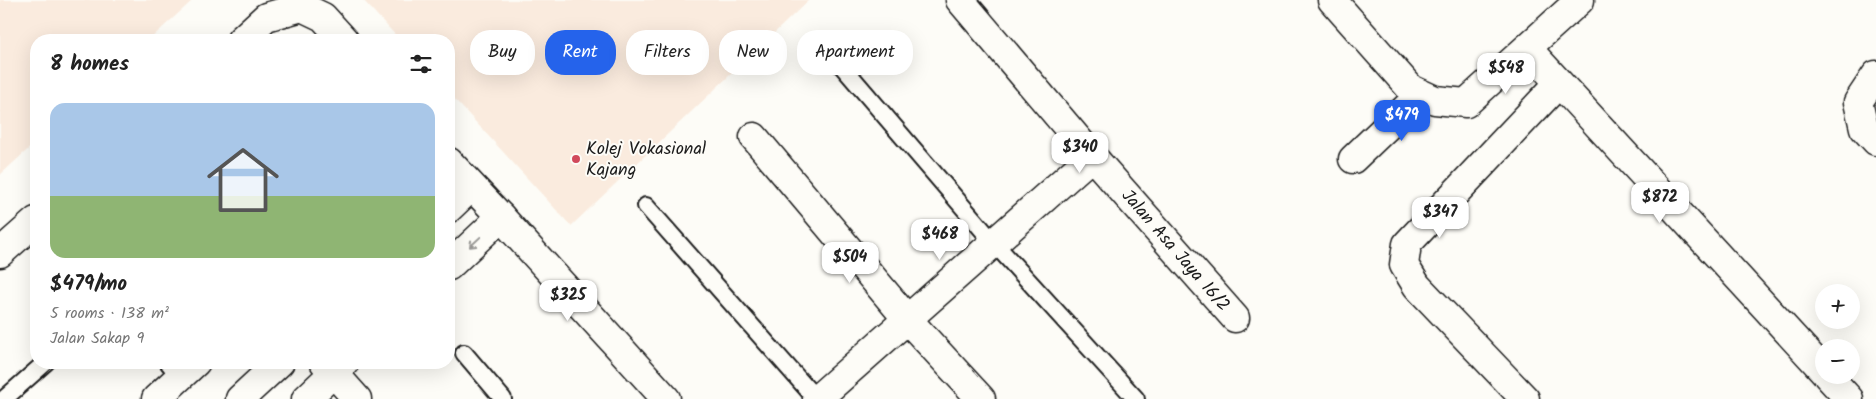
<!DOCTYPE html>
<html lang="en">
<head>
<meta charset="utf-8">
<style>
  body { margin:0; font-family:Kalam,sans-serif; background:#f6f6f6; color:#222; height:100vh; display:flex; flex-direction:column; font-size:19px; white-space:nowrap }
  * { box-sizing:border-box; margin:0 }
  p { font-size:16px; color:#767676 }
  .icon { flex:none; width:28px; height:28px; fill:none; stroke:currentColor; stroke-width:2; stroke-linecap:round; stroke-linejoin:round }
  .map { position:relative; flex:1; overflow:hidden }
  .drawer { position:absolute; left:30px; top:34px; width:425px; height:335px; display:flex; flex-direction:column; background:#fff; border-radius:20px; box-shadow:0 5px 20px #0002 }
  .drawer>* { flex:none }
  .guide { position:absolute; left:470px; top:30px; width:475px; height:45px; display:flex; gap:10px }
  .tools { position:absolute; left:1815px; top:284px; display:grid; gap:10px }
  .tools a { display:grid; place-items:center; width:45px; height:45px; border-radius:50%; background:#fff; box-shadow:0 5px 20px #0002; font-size:25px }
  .price { position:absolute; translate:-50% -42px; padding:0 11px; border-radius:10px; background:#fff; color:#222; font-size:16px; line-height:32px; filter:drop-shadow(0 1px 2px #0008) }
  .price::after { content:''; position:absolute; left:50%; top:30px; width:15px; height:11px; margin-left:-8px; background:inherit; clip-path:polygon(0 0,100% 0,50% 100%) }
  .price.on { background:#2563eb; color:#fff }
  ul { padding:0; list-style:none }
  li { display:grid; align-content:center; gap:10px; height:265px; padding:0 20px }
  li+li { border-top:1px solid #e0e0e0 }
  li span { display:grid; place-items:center; height:155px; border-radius:15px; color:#555 }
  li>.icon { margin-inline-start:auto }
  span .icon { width:90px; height:90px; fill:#fffc; stroke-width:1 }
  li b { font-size:21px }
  h2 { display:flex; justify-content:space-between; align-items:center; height:60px; padding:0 20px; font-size:21px }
  .tag { padding:0 18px; border-radius:20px; background:#fff; box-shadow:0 5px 20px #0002; font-size:18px; line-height:45px }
  .tag.on { background:#2563eb; color:#fff }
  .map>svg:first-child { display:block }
  .built { fill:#faebde }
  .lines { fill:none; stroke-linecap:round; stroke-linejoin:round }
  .service-casing { stroke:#1c1c1c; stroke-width:20 }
  .minor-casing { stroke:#1c1c1c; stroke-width:31 }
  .tertiary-casing { stroke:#1c1c1c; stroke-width:31 }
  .service { stroke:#fdfcf7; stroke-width:16 }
  .minor { stroke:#fdfcf7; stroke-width:28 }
  .tertiary { stroke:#fdfcf7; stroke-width:28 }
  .oneway { stroke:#989794 }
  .poi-dot { fill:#d1495b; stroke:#fdfcf7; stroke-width:2 }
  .labels { text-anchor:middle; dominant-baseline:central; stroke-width:4; stroke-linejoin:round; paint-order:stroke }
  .poi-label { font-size:18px; fill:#1c1c1c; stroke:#fdfcf7; text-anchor:start }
  .street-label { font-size:18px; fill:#1c1c1c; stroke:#fdfcf7 }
</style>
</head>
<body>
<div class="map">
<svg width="1876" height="399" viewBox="0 0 1876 399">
  <rect width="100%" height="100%" fill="#fdfcf7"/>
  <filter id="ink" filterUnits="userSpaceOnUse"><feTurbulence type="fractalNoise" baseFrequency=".02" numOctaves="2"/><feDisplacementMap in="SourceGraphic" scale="10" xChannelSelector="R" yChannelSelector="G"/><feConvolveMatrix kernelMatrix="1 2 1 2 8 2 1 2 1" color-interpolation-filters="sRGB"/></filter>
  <g filter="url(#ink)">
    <path class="built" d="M0,0H193L149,40H36V142L0,175Z
      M363,0H809L571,226L449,93V40H400Z"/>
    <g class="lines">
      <defs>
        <path id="service" d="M831,53L993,242L1136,399
          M646,206L816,399
          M464,353L503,399
          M168,362L180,377
          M4,399L46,362"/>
        <path id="minor" d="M960,0L1092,156L1235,318
          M1332,0L1411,89L1435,100L1466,103L1580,0
          M241,40L266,17L302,7L323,17L344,40
          M1527,48L1824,371
          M1876,75L1858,102L1864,128L1876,141
          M754,137L908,320L981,399
          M1353,159L1421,94
          M449,162L501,217L666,399
          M0,253L36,221
          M324,362L357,399
          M1827,375L1849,399
          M156,399L196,362
          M817,399L1092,156
          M1525,399L1417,286L1404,265L1407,244L1559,83"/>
        <path id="tertiary" d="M449,208L471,187
          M449,266L501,217
          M240,399L280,362
          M306,399L345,362"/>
      </defs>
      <use href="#service" class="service-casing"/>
      <use href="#minor" class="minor-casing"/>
      <use href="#tertiary" class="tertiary-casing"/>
      <use href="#service" class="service"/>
      <use href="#minor" class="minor"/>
      <use href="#tertiary" class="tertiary"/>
    </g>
    <defs><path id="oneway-shaft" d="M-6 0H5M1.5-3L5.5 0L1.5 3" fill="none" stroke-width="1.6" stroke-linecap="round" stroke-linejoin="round" transform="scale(1.25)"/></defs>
    <use class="oneway" href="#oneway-shaft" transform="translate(475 242) rotate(137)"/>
  </g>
  <circle class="poi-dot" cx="576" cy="159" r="5"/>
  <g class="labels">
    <g class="poi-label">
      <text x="586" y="149">Kolej Vokasional<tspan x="586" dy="21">Kajang</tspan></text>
    </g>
    <g class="street-label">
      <text transform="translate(1175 251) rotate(49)">Jalan Asa Jaya 16/2</text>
    </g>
  </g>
</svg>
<div class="tools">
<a>+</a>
<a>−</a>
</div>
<b class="price" style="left:1506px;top:95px">$548</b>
<b class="price on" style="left:1402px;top:142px">$479</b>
<b class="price" style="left:1080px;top:174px">$340</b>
<b class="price" style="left:1660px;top:224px">$872</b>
<b class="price" style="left:1440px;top:239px">$347</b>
<b class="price" style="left:940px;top:261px">$468</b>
<b class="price" style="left:850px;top:284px">$504</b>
<b class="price" style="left:568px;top:322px">$325</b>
<div class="guide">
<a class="tag">Buy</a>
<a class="tag on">Rent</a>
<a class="tag">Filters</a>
<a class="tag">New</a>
<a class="tag">Apartment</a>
</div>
<section class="drawer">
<h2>8 homes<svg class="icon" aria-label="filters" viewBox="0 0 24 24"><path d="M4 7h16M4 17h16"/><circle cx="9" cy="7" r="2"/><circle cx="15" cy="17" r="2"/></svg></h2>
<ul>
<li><span style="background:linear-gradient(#a9c7e8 60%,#8fb573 0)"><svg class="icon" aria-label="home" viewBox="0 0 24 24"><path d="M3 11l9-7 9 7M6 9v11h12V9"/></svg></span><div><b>$479/mo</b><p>5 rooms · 138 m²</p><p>Jalan Sakap 9</p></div></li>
</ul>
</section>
</div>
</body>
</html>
